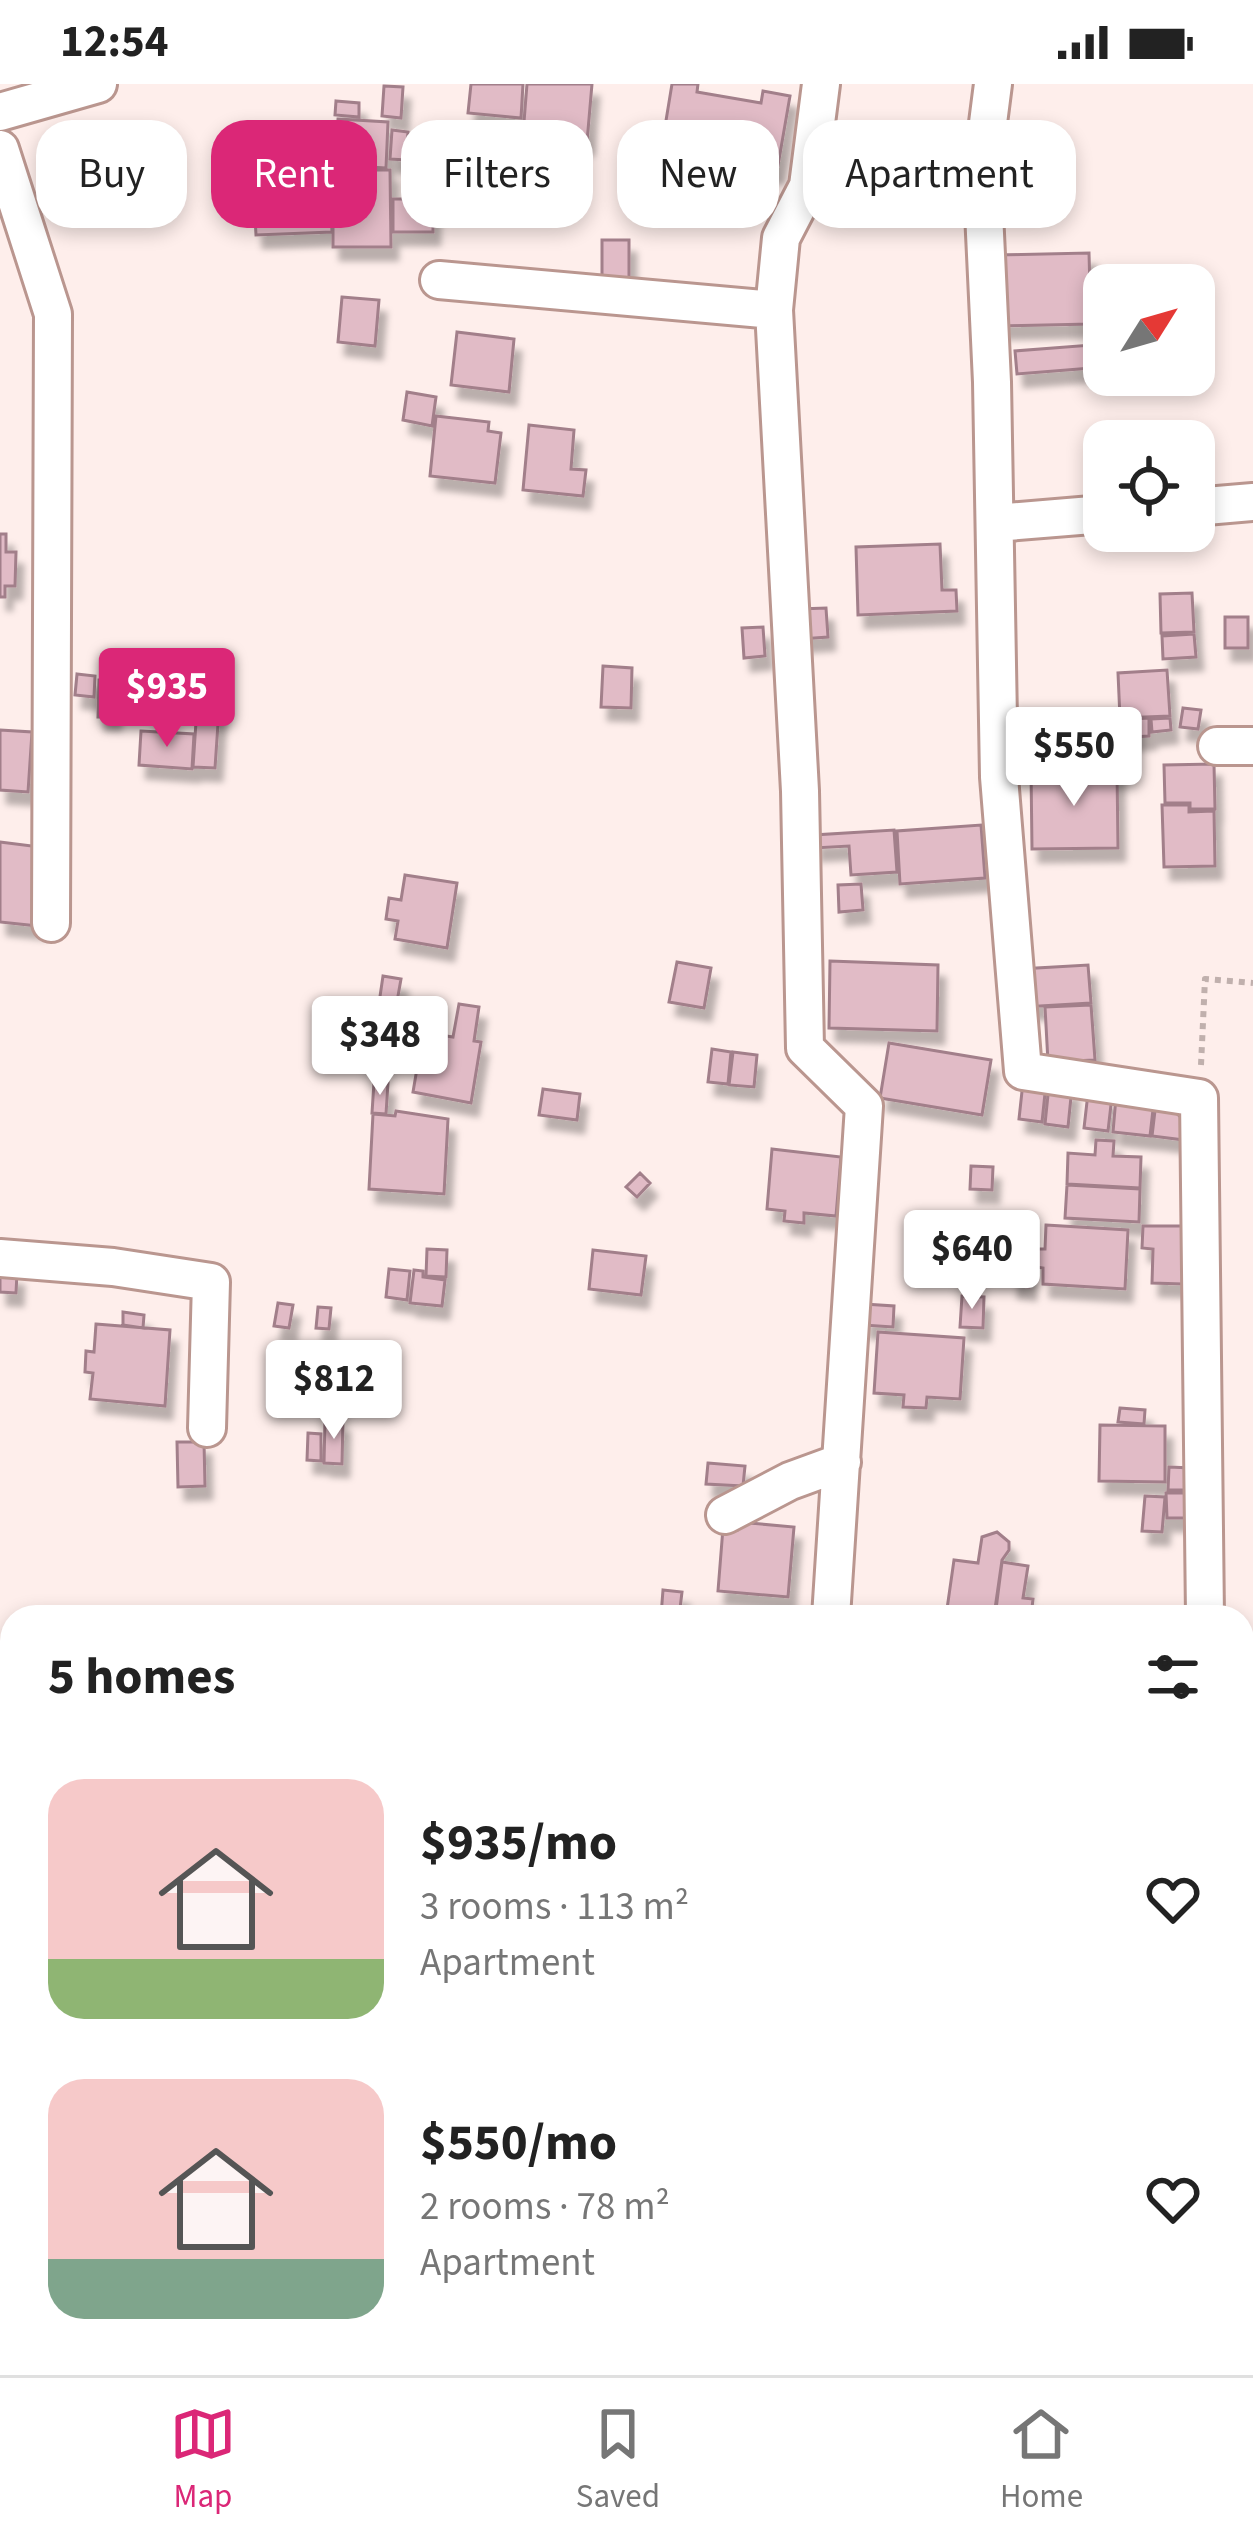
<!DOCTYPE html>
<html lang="en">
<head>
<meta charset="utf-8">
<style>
  body { margin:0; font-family:"Source Sans 3",sans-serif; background:#f2f2f2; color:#222; height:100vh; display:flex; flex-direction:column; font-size:45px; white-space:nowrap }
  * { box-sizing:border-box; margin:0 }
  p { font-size:39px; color:#767676 }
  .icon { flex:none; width:66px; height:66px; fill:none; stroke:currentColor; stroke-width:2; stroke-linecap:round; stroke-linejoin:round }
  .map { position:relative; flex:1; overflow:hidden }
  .details { position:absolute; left:0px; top:1521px; width:1254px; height:771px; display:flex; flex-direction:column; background:#fff; border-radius:36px 36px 0 0; box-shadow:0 6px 18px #0003 }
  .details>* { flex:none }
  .banner { position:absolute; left:36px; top:36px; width:1182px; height:108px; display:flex; gap:24px }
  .needle { width:78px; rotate:53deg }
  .buttons { position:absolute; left:1083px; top:180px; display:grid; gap:24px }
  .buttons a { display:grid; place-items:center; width:132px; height:132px; border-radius:24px; background:#fff; box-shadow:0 6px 18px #0003; font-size:60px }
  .price { position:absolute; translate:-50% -102px; padding:0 27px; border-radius:12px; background:#fff; color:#222; font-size:39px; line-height:78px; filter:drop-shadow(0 3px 6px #0008) }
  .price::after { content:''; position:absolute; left:50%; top:72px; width:36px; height:27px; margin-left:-18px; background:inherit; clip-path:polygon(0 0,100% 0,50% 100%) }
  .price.selected { background:#db2777; color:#fff }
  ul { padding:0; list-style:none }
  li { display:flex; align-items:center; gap:36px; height:300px; padding:0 48px }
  li span { display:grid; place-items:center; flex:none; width:336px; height:240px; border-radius:36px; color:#555 }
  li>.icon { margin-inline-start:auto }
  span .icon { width:144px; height:144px; fill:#fffc; stroke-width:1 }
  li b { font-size:51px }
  h2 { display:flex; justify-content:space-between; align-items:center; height:144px; padding:0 48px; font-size:51px }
  .chip { padding:0 42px; border-radius:36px; background:#fff; box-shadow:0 6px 18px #0003; font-size:42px; line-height:108px }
  .chip.selected { background:#db2777; color:#fff }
  .status { display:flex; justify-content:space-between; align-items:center; height:84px; padding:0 60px; background:#fff; direction:ltr }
  .status svg { height:33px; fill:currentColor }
  .dock { display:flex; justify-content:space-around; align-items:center; height:168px; border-top:3px solid #e0e0e0; background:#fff; font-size:33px; color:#767676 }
  .dock a { display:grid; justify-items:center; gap:6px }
  .dock .selected { color:#db2777 }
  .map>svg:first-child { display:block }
  .building { fill:#e1bbc6; stroke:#a27f8a; stroke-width:3; filter:url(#shadow) }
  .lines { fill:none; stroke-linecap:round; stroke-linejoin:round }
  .minor-casing { stroke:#ba968f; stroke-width:42 }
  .path { stroke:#c0b0ad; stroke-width:6; stroke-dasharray:6 6; stroke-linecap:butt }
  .minor { stroke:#fff; stroke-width:36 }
</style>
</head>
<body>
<div class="status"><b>12:54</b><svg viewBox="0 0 49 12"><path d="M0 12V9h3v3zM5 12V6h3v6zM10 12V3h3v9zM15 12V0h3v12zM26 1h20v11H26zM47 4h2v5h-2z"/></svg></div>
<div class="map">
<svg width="1253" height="2291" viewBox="0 0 1253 2291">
  <defs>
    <filter id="shadow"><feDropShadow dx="7" dy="13" stdDeviation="3" flood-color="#0004"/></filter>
  </defs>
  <rect width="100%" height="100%" fill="#feeeeb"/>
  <path class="building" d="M471,0H523L521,34L468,29Z
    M527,0H592L587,58L554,55L555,41L524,38Z
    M672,0H698L697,8L761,19L763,7L790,12L777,87L661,67Z
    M384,2L403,3L401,34L382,32Z
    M336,17L359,19V33L335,31Z
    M338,35L388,38L386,84L335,81Z
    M392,46L408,48L406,76L390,75Z
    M844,55L903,64L895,116L836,107Z
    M924,65L956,71L951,102L919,97Z
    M333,86H390L391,163H333Z
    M330,96L332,148L256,151L254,116H281L280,98Z
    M393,115H433V148H393Z
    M602,156H629V200H602Z
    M1089,169L1091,240L997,242L995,171Z
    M342,213L379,216L375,262L338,258Z
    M457,248L514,255L509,308L451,301Z
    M1104,260V283L1017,290L1015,267Z
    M407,308L436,313L432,342L403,336Z
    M436,332L489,338L488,347L501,349L495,399L430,392Z
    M529,341L574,346L571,385L586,386L583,412L523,406Z
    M0,450H6V468H16L15,502H5V513H0Z
    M940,460L942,506H956L957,527L858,531L856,463Z
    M1192,509L1194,548L1161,549L1160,510Z
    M826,524L828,553L801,555L799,525Z
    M1225,533H1248V564H1225Z
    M763,543L765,572L744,574L742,544Z
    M1194,550L1196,573L1163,575L1162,552Z
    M603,582L632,584L631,624L601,623Z
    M1167,586L1170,632L1120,634L1118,589Z
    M77,590L95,592L94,613L75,611Z
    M99,596H115L114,633H98Z
    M197,623L219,625L215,684L193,683Z
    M1183,624L1201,626L1198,645L1180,643Z
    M1149,634V652L1116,654L1115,636Z
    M1170,634L1171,646L1152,648L1151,635Z
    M0,646L32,648L28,708L0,706Z
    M141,647L194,650L192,685L139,681Z
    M1214,680L1215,725H1190V719H1165L1164,681Z
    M1117,685L1118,764L1032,765L1031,686Z
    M1162,721H1189V728L1214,727L1215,782L1164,783Z
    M981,741L985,794L900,800L897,747Z
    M894,746L897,788L851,791L849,762L814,764V751Z
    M0,758L40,763L38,842L0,838Z
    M405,791L457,799L447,864L395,855L398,837L386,835L389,814L401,816Z
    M861,800L863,826L839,828L838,801Z
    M830,877L938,881L937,947L829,944Z
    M677,878L711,884L704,924L669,918Z
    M1088,881L1091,919L1023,923L1020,885Z
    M383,892L401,895L395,929L378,926Z
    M459,920L479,923L474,957L481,958L471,1019L413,1008L421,961L443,965L446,952L453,953Z
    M1091,921L1095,976L1048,978L1045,923Z
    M889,959L991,976L982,1031L880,1014Z
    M712,965L731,968L728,1000L708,998Z
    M733,968L757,971L754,1003L729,1001Z
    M374,998L388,999L386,1030L372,1029Z
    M1023,998L1046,1000L1042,1038L1019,1035Z
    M1049,1001L1072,1003L1068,1043L1045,1040Z
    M543,1005L580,1010L577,1036L539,1031Z
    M1088,1009L1112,1012L1108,1047L1084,1044Z
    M1116,1013L1154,1017L1150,1052L1113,1048Z
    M1156,1018L1165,1019L1186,1038L1184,1056L1152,1052Z
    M396,1027L448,1035L444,1110L369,1105L373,1030L395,1032Z
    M1096,1056L1114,1057L1113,1072L1141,1073L1140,1104L1067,1100L1068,1069L1095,1071Z
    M772,1065L841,1073L836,1132L804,1129V1139L784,1137L785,1127L767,1125Z
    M971,1082L993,1083L992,1106L970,1105Z
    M640,1089L650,1099L637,1113L626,1103Z
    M1067,1101L1140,1105L1139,1138L1065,1134Z
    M1046,1141L1128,1146L1125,1205L1043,1200V1184L1036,1183L1037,1165H1045Z
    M1143,1142H1184L1183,1200L1152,1199L1153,1165L1142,1164Z
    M427,1165L447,1166L446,1193L426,1192Z
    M593,1166L646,1172L641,1211L589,1205Z
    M1012,1183L1029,1185V1203L1011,1201Z
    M389,1185L410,1187L407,1216L386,1213Z
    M414,1186L423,1187V1193L445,1196L442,1222L410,1219Z
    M0,1188L17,1189L16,1209L0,1208Z
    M962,1212L984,1213L983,1244L960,1243Z
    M278,1219L293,1221L289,1244L274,1242Z
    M864,1220L894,1222L893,1243L863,1241Z
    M318,1223L331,1224L329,1245L316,1244Z
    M123,1228L144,1231L143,1244L123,1241Z
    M96,1240L170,1246L165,1322L90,1315L93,1289L85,1288L86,1267L94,1268Z
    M878,1248L964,1254L960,1315L927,1313L926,1324L903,1323L904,1311L874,1309Z
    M1120,1324L1145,1326L1144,1340L1118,1338Z
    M325,1336H343L342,1380L324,1379Z
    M1100,1341L1165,1342V1398L1099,1397Z
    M308,1349L321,1350V1377L307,1376Z
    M177,1358H204L205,1402L178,1403Z
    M708,1379L745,1382L743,1402L706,1400Z
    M1169,1383L1191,1384L1190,1406H1168Z
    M1166,1409H1185V1434H1167Z
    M1145,1412L1165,1413L1162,1448L1142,1447Z
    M738,1438L794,1443L788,1513L718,1507L723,1444L737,1446Z
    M997,1448L1009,1458V1466L1002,1476L994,1532L947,1525L954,1476L978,1479L982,1453Z
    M1002,1478L1028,1482L1023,1514L1033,1515L1031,1533H995Z
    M663,1506L682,1508L679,1533L661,1532Z
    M1253,1570V1598L1242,1599V1571Z
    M1253,1604V1632H1242V1605Z
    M0,1742L12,1744V1832L0,1830Z
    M1246,1902H1253V1971H1245Z
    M1242,1974H1253V2012H1242Z"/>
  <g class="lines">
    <defs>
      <path id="minor" d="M821,0L808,102L781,154L774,226L800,707L805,964L864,1022L831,1533
        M993,0L982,86L992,298L999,693L1023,987L1199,1014L1205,1533
        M0,28L98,0
        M0,65L53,230L51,839
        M439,196L774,226
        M1194,423L1253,418
        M995,439L1104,430
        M1217,662H1253
        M0,1174L113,1183L211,1198L207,1344
        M725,1431L790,1397L842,1378
        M0,1855L12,1857
        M1232,2280V2291"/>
    </defs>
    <use href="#minor" class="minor-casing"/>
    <path class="path" d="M1201,981L1205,895L1253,899
      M12,1939L8,1961L12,1981
      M49,2291L51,2280"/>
    <use href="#minor" class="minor"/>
  </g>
</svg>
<div class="buttons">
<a><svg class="needle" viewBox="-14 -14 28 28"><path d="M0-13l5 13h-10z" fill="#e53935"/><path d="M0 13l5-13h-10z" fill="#767676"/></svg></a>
<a><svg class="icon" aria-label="locate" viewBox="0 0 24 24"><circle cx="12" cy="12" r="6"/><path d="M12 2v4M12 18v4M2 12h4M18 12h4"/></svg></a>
</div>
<b class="price selected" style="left:167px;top:666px">$935</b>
<b class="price" style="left:1074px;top:725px">$550</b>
<b class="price" style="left:380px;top:1014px">$348</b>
<b class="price" style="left:972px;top:1228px">$640</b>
<b class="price" style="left:334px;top:1358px">$812</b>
<div class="banner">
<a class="chip">Buy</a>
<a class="chip selected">Rent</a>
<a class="chip">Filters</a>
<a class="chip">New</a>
<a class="chip">Apartment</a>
</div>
<section class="details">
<h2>5 homes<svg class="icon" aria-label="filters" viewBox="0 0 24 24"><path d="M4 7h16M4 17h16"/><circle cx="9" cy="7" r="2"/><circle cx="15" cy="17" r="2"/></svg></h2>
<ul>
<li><span style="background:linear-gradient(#f6c9c9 75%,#8fb573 0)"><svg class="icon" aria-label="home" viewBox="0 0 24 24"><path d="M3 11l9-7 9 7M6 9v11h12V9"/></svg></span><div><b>$935/mo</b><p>3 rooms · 113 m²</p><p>Apartment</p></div><svg class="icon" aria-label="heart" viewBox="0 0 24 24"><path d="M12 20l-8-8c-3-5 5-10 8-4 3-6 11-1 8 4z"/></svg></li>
<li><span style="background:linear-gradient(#f6c9c9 75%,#7fa58c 0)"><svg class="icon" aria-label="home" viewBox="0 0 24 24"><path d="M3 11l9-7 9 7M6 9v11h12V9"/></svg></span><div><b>$550/mo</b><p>2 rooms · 78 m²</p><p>Apartment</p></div><svg class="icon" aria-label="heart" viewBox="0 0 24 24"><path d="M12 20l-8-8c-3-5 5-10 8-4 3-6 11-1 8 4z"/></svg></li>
</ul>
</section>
</div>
<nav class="dock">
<a class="selected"><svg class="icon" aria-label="map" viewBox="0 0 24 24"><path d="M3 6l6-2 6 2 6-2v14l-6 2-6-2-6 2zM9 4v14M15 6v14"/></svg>Map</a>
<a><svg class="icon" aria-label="saved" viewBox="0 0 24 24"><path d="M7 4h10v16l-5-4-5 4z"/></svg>Saved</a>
<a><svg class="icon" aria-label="home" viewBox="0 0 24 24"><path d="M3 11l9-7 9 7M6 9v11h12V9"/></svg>Home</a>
</nav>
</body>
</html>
